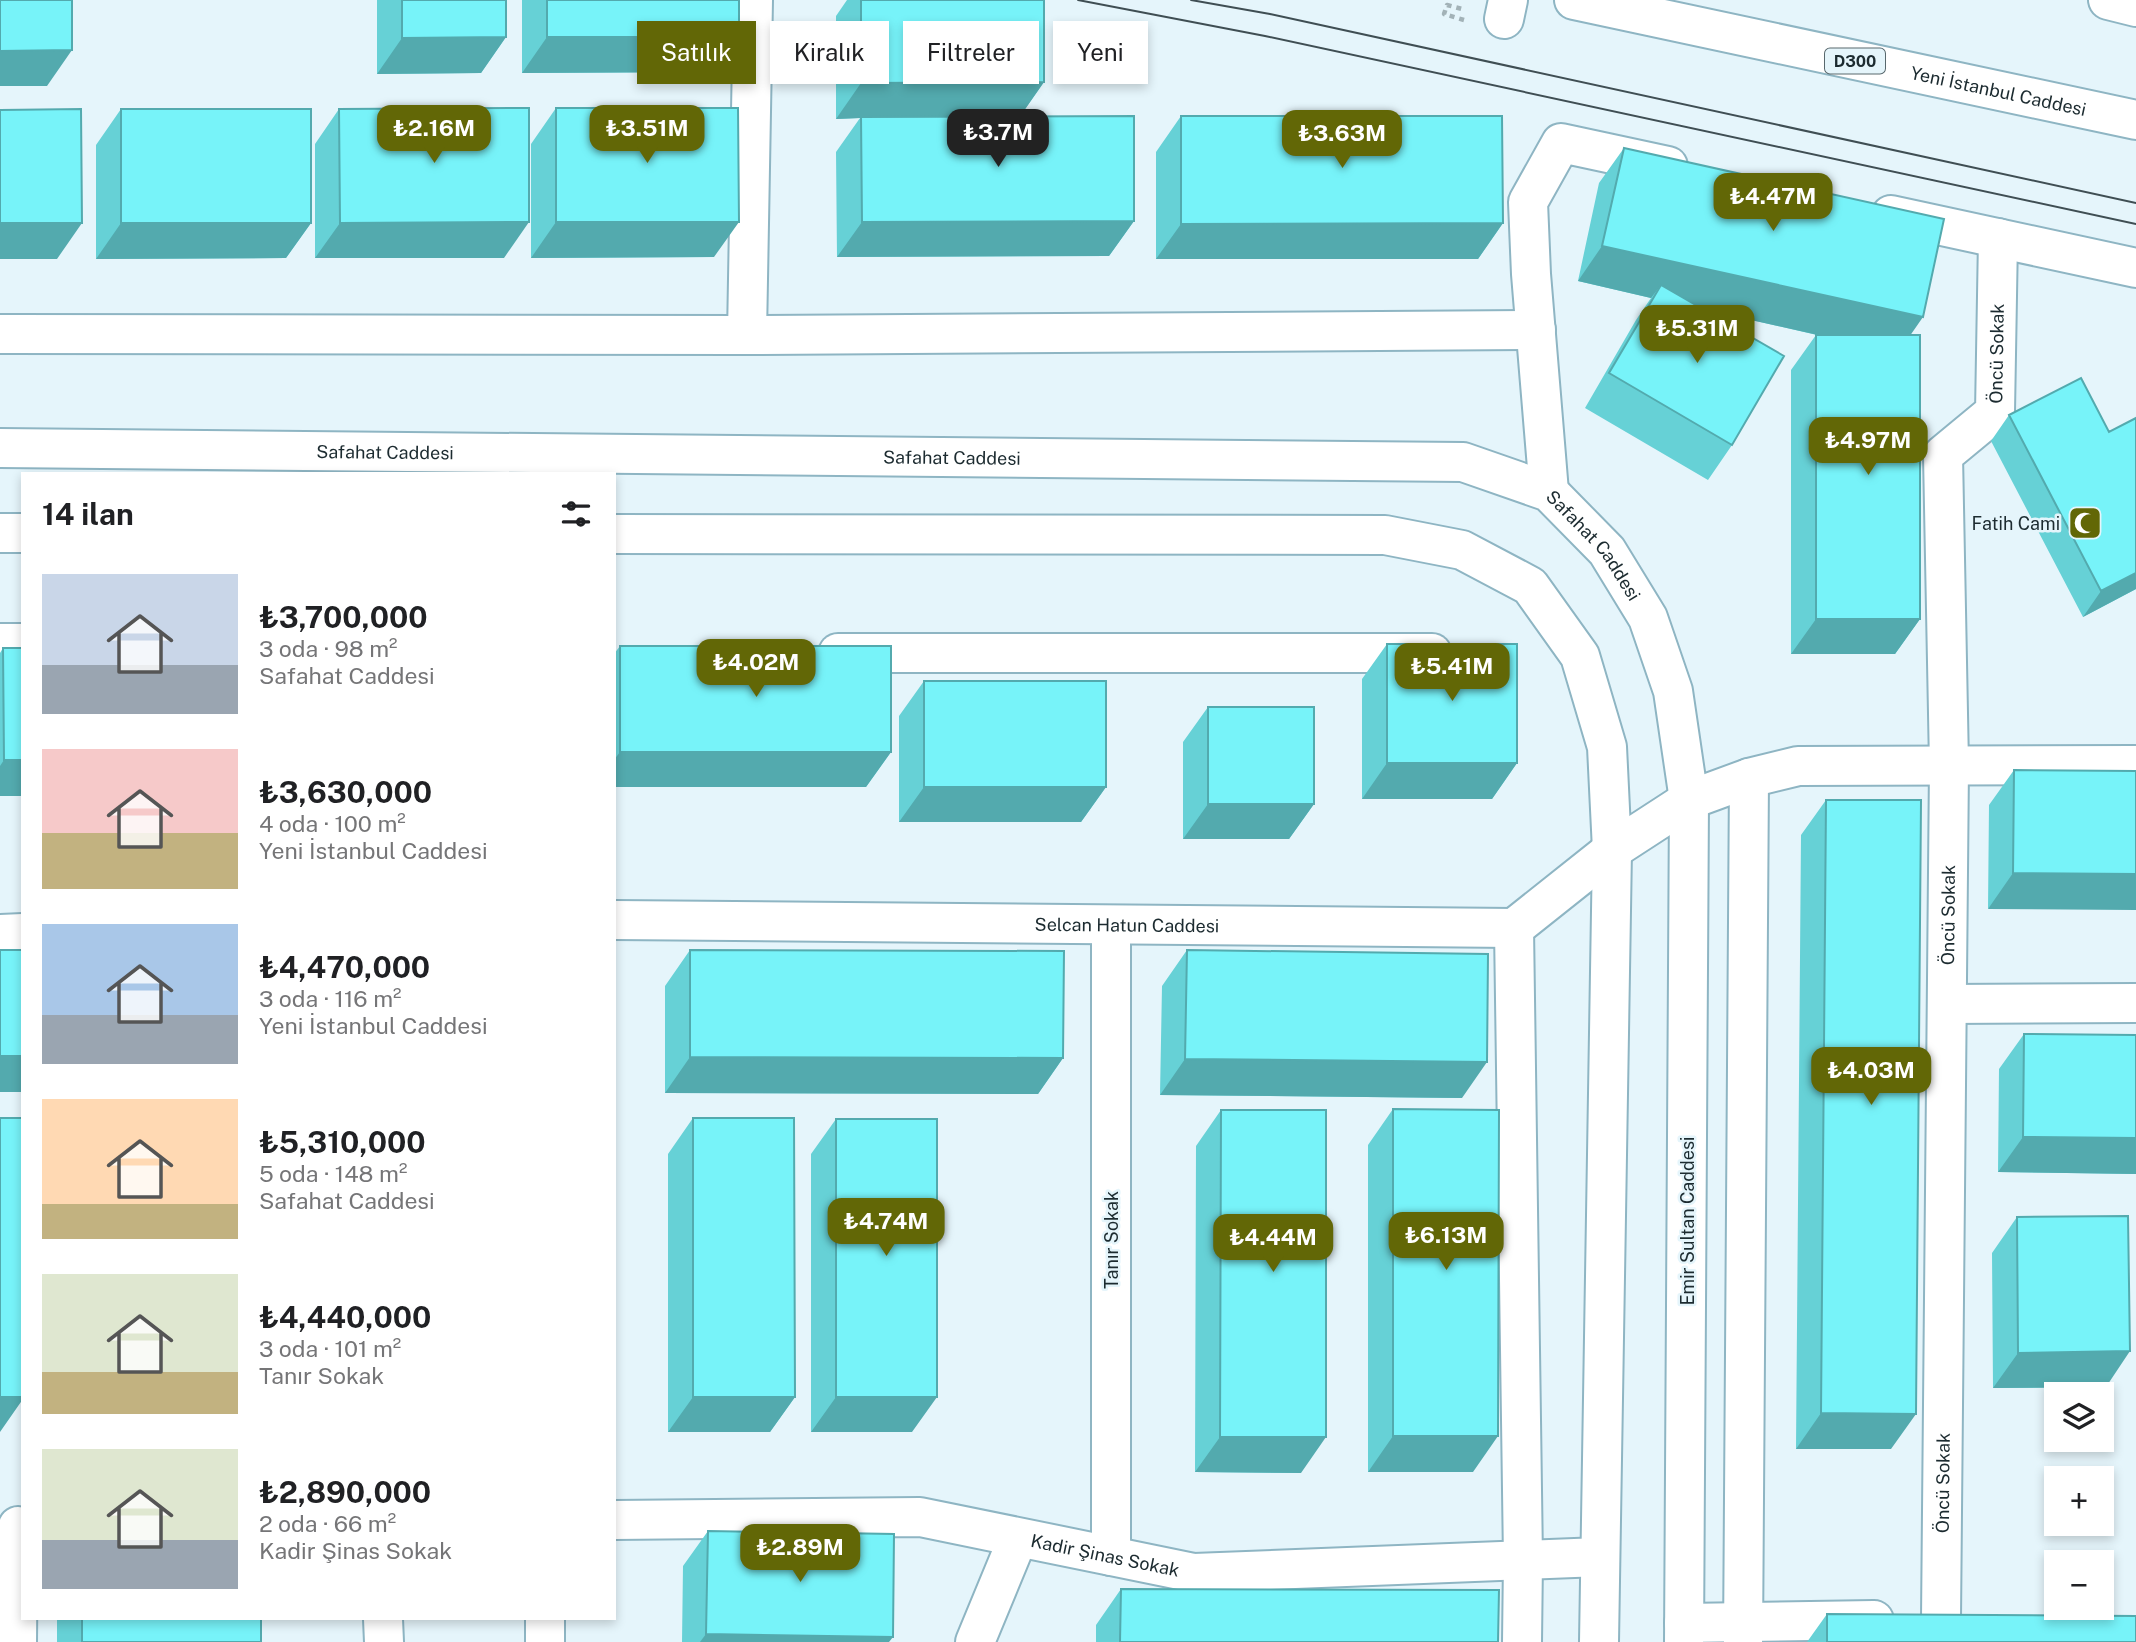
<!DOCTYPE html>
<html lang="tr">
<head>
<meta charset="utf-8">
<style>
  body { margin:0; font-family:"Public Sans",sans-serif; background:#f2f2f2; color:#202124; height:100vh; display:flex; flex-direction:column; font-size:26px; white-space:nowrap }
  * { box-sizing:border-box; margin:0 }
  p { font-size:23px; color:#757577 }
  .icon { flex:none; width:38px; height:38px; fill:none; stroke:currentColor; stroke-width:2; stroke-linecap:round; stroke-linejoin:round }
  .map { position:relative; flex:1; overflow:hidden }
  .side { position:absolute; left:21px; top:472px; width:595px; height:1148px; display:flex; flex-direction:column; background:#fff; border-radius:0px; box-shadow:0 4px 10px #0003 }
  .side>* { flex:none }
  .hud { position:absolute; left:637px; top:21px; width:665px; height:63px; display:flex; gap:14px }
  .fabs { position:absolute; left:2044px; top:1382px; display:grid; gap:14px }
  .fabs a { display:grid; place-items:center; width:70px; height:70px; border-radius:0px; background:#fff; box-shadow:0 4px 10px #0003; font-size:35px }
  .price { position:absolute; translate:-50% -60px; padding:0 16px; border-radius:14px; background:#626706; color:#fff; font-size:23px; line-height:46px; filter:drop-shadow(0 2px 4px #0008) }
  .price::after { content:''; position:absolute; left:50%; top:42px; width:21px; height:16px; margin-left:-10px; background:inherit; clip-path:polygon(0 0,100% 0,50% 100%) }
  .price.active { background:#222; color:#fff }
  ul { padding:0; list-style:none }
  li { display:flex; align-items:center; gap:21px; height:175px; padding:0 21px }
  li span { display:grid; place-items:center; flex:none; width:196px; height:140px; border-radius:0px; color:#555 }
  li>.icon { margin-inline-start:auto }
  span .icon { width:84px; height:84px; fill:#fffc; stroke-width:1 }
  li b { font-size:30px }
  h2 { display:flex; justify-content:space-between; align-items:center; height:84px; padding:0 21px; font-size:30px }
  .chip { padding:0 24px; border-radius:0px; background:#fff; box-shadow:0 4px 10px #0003; font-size:24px; line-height:63px }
  .chip.active { background:#626706; color:#fff }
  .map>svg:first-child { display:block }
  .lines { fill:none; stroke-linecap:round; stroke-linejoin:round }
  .street-casing { stroke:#8eb5c3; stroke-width:42 }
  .highway-casing { stroke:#8eb5c3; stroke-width:42 }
  .path { stroke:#a2b2b7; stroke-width:4.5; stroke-dasharray:5 5; stroke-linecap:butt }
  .street { stroke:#fff; stroke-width:38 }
  .highway { stroke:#fff; stroke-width:38 }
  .tram { stroke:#3f4e53; stroke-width:2 }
  .wall { fill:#66d1d6 }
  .shaded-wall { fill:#53aaae }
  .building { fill:#77f3f9; stroke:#53aaae; stroke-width:2 }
  .labels { text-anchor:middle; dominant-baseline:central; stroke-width:5; stroke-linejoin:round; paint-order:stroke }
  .shield { fill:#e5f5fb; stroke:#58686d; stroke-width:2 }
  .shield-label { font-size:16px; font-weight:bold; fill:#1c2b30 }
  .street-label { font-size:18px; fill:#1c2b30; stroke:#e5f5fb }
  .poi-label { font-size:18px; fill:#1c2b30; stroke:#e5f5fb; text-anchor:end }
</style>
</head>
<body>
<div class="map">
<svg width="2136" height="1642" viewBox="0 0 2136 1642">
  <rect width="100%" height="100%" fill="#e5f5fb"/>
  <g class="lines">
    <defs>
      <g id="street">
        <path d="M1504,19L1508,0"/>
        <path d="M1891,215L2136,268"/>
        <path d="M0,334L747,335L1536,330"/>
        <path d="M747,335L753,0"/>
        <path id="s1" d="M0,448L1463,462L1549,492L1607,551L1648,618L1673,691L1689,800L1684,1642"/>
        <path d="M1549,492L1531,274L1528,202L1561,143L1668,166"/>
        <path d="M0,533H23"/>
        <path d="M614,534L1385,535L1462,550L1530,586L1580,656L1607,747L1612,850L1599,1642"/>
        <path d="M0,643H23"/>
        <path d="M838,653H1432"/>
        <path id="s2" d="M614,920L1514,928L1612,850L1689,800L1749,778L1798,766L2136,765"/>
        <path d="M1111,925V1556"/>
        <path d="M1514,928L1523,1560L1522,1642"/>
        <path d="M0,934L23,933"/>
        <path d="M1947,1004L2136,1003"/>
        <path id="s3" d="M614,1520L920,1517L1194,1573L1600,1557"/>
        <path d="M383,1619L384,1642"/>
        <path d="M545,1619V1642"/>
        <path id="s4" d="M1941,1619L1949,765L1943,455L1995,412L1998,238"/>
        <path d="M1684,1623L1874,1620"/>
        <path d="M17,1642L18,1526"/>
        <path d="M975,1642L1018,1538"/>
        <path d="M1743,1642L1749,778"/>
      </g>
      <g id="highway">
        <path id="s5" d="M1574,0L2136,120"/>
        <path d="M2108,0L2136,7"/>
      </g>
    </defs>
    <use href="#street" class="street-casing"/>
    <use href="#highway" class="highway-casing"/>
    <path class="path" d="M1464,20L1444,14L1447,5L1466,10"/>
    <use href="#street" class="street"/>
    <use href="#highway" class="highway"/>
    <path class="tram" d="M1078,0L1265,36L2136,224
      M1191,0L1270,14L2136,203"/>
  </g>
  <path class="wall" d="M377,0H506V37L481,73L377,74Z
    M522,0H739L714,72L522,73Z
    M847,0H1044V82L1020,116L1134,221L1109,256L837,257L836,152L860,118L836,119V16Z
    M556,108L714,257L531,258V144Z
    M121,109L311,223L286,258L96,259V145Z
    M339,109L504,258H315V144Z
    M1181,116L1503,223L1478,259H1156V152Z
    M1624,148L1911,335L1920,619L1895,654H1791V370L1816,335H1817L1703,309L1732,445L1708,480L1585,408L1636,320L1651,298L1578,281L1599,183Z
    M2009,415L2109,432L2136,589L2083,617L1991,441Z
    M1387,644L1517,763L1492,799H1362V679Z
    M620,646L891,752L866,787H614V654Z
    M3,648H23L0,796V653Z
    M924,681L1106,787L1081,822H899V716Z
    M1208,707L1314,804L1289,839H1183V742Z
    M2014,770L2136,771L1988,909L1989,805Z
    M1826,800L1891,1449H1796L1801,835Z
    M690,950L1063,1058L1038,1094L665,1093V986Z
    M1187,950L1462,1098L1160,1095L1162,986Z
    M2024,1034L2136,1035V1174L1998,1172L1999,1069Z
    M1393,1109L1473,1472H1368V1145Z
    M1221,1110L1301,1473L1195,1472L1196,1146Z
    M693,1118L795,1397L770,1432H668V1154Z
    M836,1119L912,1432H811V1154Z
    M2017,1217L2106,1387L1993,1388L1992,1253Z
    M708,1531L889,1642H682L683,1566Z
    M1121,1589L1498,1642H1096V1625Z
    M1827,1614L2136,1642H1807Z
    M57,1619H261V1642H57Z"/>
  <path class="shaded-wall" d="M506,37L481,73L377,74L402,38Z
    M547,37H739L714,72L522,73Z
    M72,50L47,86H0V51Z
    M1044,82L1019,118L861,117L860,118L836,119L861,83Z
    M1134,221L1109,256L837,257L862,222Z
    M529,222L504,258H315L340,223Z
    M556,222H739L714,257L531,258Z
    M0,223H82L57,259H0Z
    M121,223H311L286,258L96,259Z
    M1503,223L1478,259H1156L1181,224Z
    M1602,246L1923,317L1898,353L1653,298L1661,285L1651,298L1578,281Z
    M2136,573V589L2083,617L2101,591Z
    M1816,619H1920L1895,654H1791Z
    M620,752H891L866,787H614V760Z
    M4,760H23V796H0V766Z
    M1387,763H1517L1492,799H1362Z
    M924,787H1106L1081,822H899Z
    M1208,804H1314L1289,839H1183Z
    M2013,873L2136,874V910L1988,909Z
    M0,1056H23V1092H0Z
    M690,1057L1063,1058L1038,1094L665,1093Z
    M1185,1059L1487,1062L1462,1098L1160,1095Z
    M2023,1137L2136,1138V1174L1998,1172Z
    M2130,1351L2106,1387L1993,1388L2018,1353Z
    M0,1397H23V1399L0,1432Z
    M693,1397H795L770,1432H668Z
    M836,1397H937L912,1432H811Z
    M1821,1413L1916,1414L1891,1449H1796Z
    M1393,1436H1498L1473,1472H1368Z
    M1220,1437H1326L1301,1473L1195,1472Z
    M706,1634L893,1637L889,1642H700Z"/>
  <path class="building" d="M0,0H72V50L0,51Z
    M402,0H506V37L402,38Z
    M547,0H739V37H547Z
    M861,0H1044V82L861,83Z
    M529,108V222L340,223L339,109Z
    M556,108H738L739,222H556Z
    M81,109L82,223H0V110Z
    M121,109H311V223H121Z
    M1134,116V221L862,222L861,117Z
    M1181,116H1502L1503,223L1181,224Z
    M1624,148L1944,219L1923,317L1602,246Z
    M1661,285L1784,356L1732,445L1609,373Z
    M1816,335H1920V619H1816Z
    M2081,378L2109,432L2136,418V573L2101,591L2009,415Z
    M1387,644H1517V763H1387Z
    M620,646H891V752H620Z
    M3,648H23V760H4Z
    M924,681H1106V787H924Z
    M1208,707H1314V804H1208Z
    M2014,770L2136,771V874L2013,873Z
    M1826,800H1921L1916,1414L1821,1413Z
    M0,950H23V1056H0Z
    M690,950L1064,951L1063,1058L690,1057Z
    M1187,950L1488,954L1487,1062L1185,1059Z
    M2024,1034L2136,1035V1138L2023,1137Z
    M1393,1109L1499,1110L1498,1436H1393Z
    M1221,1110H1326V1437H1220Z
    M0,1118H23V1397H0Z
    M693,1118H794L795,1397H693Z
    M836,1119H937V1397H836Z
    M2128,1216L2130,1351L2018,1353L2017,1217Z
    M708,1531L894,1534L893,1637L706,1634Z
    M1121,1589L1499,1590L1498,1642H1120Z
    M1827,1614L2136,1616V1642H1827Z
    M82,1619H261V1642H82Z"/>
  <defs>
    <symbol id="mosque-square" viewBox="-11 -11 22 22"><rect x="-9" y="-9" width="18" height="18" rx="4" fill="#626706" stroke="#e5f5fb"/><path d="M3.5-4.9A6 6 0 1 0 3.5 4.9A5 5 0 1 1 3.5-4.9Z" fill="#fff"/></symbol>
  </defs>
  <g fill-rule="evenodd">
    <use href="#mosque-square" x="2066" y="504" width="38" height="38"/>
  </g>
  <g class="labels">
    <rect class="shield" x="1825" y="48.5" width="60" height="25" rx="5"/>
    <g class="shield-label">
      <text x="1855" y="61">D300</text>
    </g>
    <g class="street-label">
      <text stroke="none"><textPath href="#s5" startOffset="434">Yeni İstanbul Caddesi</textPath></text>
      <text stroke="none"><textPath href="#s4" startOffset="1290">Öncü Sokak</textPath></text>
      <text stroke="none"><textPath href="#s1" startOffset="385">Safahat Caddesi</textPath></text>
      <text stroke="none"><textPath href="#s1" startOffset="952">Safahat Caddesi</textPath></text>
      <text stroke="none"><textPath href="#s1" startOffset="1624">Safahat Caddesi</textPath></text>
      <text stroke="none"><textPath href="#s4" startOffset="704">Öncü Sokak</textPath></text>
      <text stroke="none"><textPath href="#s2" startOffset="513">Selcan Hatun Caddesi</textPath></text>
      <text transform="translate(1687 1221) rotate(-90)">Emir Sultan Caddesi</text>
      <text transform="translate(1111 1240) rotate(-90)">Tanır Sokak</text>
      <text stroke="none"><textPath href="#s4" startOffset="136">Öncü Sokak</textPath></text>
      <text stroke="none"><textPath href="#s3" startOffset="495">Kadir Şinas Sokak</textPath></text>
    </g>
    <g class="poi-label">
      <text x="2060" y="523">Fatih Cami</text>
    </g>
  </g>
</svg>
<div class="fabs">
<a><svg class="icon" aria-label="layers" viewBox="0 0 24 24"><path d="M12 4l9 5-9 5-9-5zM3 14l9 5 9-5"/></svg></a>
<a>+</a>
<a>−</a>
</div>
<b class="price" style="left:434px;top:165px">₺2.16M</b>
<b class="price" style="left:647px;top:165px">₺3.51M</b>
<b class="price active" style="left:998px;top:169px">₺3.7M</b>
<b class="price" style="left:1342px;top:170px">₺3.63M</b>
<b class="price" style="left:1773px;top:233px">₺4.47M</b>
<b class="price" style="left:1697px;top:365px">₺5.31M</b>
<b class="price" style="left:1868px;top:477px">₺4.97M</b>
<b class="price" style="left:756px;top:699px">₺4.02M</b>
<b class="price" style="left:1452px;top:703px">₺5.41M</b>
<b class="price" style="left:1871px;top:1107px">₺4.03M</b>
<b class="price" style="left:886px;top:1258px">₺4.74M</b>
<b class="price" style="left:1446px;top:1272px">₺6.13M</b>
<b class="price" style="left:1273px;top:1274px">₺4.44M</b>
<b class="price" style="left:800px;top:1584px">₺2.89M</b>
<div class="hud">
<a class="chip active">Satılık</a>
<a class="chip">Kiralık</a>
<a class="chip">Filtreler</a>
<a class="chip">Yeni</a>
</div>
<section class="side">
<h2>14 ilan<svg class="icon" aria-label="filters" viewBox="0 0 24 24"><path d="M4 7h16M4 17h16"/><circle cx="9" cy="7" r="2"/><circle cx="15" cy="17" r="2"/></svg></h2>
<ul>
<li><span style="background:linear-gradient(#c9d6e8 65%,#9aa5b1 0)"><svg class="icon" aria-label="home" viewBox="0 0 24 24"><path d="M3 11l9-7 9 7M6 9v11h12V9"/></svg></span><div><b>₺3,700,000</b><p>3 oda · 98 m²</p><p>Safahat Caddesi</p></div></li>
<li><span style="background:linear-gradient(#f6c9c9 60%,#c2b280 0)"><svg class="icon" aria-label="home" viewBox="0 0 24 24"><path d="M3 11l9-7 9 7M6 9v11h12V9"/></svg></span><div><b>₺3,630,000</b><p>4 oda · 100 m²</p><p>Yeni İstanbul Caddesi</p></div></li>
<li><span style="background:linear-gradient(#a9c7e8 65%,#9aa5b1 0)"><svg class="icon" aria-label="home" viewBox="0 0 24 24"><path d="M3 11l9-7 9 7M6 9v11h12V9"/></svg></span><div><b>₺4,470,000</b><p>3 oda · 116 m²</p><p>Yeni İstanbul Caddesi</p></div></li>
<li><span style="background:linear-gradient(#ffd9b3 75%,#c2b280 0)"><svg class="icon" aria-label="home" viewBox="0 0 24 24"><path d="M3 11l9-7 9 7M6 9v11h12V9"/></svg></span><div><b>₺5,310,000</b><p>5 oda · 148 m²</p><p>Safahat Caddesi</p></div></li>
<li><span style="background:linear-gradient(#dfe7d0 70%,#c2b280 0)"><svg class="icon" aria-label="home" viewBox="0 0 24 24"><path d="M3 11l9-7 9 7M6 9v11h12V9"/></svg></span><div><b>₺4,440,000</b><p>3 oda · 101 m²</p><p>Tanır Sokak</p></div></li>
<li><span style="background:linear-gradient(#dfe7d0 65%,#9aa5b1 0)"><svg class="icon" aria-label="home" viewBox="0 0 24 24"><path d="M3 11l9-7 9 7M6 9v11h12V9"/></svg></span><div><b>₺2,890,000</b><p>2 oda · 66 m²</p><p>Kadir Şinas Sokak</p></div></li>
</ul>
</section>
</div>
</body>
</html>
